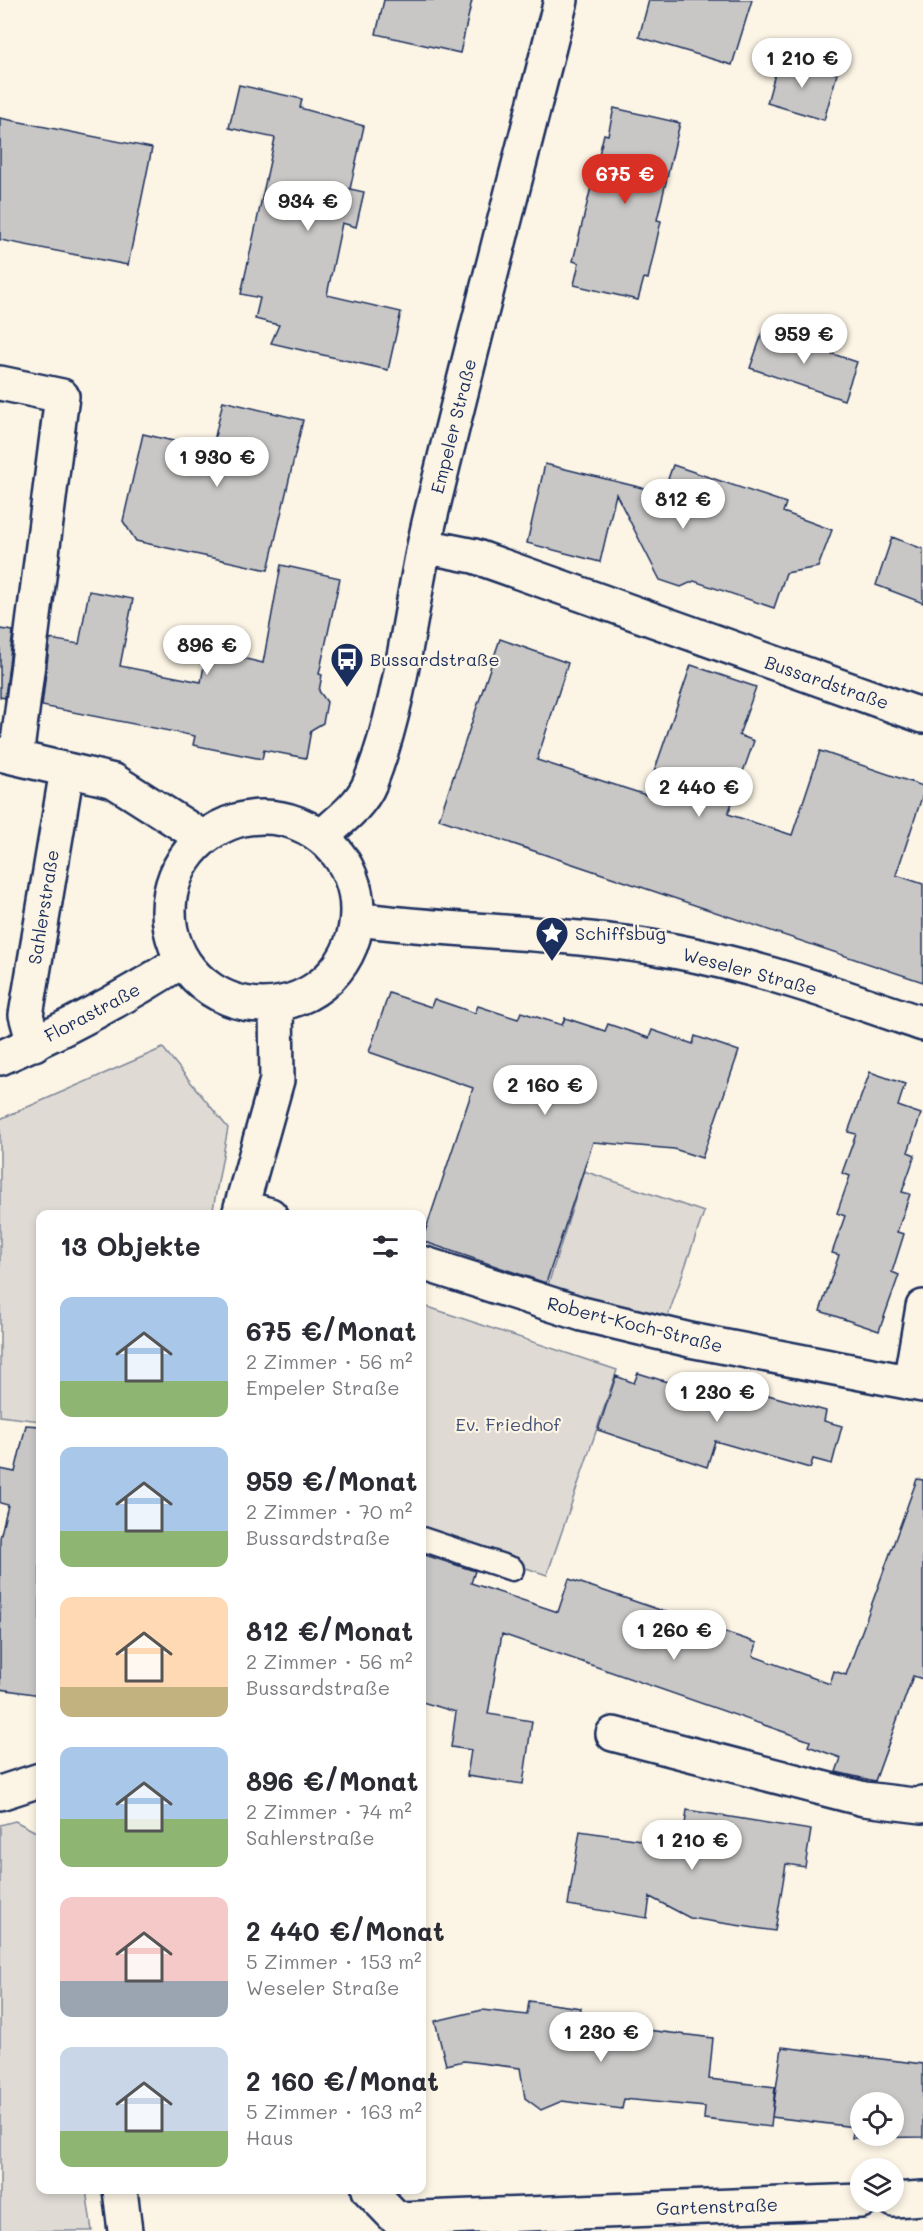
<!DOCTYPE html>
<html lang="de">
<head>
<meta charset="utf-8">
<style>
  body { margin:0; font-family:Mali,sans-serif; background:#f2f2f3; color:#2b2b33; height:100vh; display:flex; flex-direction:column; font-size:22px; white-space:nowrap }
  * { box-sizing:border-box; margin:0 }
  p { font-size:20px; color:#7c7c81 }
  .icon { flex:none; width:33px; height:33px; fill:none; stroke:currentColor; stroke-width:2; stroke-linecap:round; stroke-linejoin:round }
  .map { position:relative; flex:1; overflow:hidden }
  .drawer { position:absolute; left:36px; top:1210px; width:390px; height:984px; display:flex; flex-direction:column; background:#fff; border-radius:12px; box-shadow:0 3px 9px #0003 }
  .drawer>* { flex:none }
  .fabs { position:absolute; left:850px; top:2092px; display:grid; gap:12px }
  .fabs a { display:grid; place-items:center; width:54px; height:54px; border-radius:50%; background:#fff; box-shadow:0 3px 9px #0003; font-size:30px }
  .price { position:absolute; translate:-50% -51px; padding:0 14px; border-radius:21px; background:#fff; color:#222; font-size:20px; line-height:39px; filter:drop-shadow(0 2px 3px #0008) }
  .price::after { content:''; position:absolute; left:50%; top:36px; width:18px; height:14px; margin-left:-9px; background:inherit; clip-path:polygon(0 0,100% 0,50% 100%) }
  .price.selected { background:#d93025; color:#fff }
  ul { padding:0; list-style:none }
  li { display:flex; align-items:center; gap:18px; height:150px; padding:0 24px }
  li span { display:grid; place-items:center; flex:none; width:168px; height:120px; border-radius:12px; color:#555 }
  li>.icon { margin-inline-start:auto }
  span .icon { width:72px; height:72px; fill:#fffc; stroke-width:1 }
  li b { font-size:26px }
  h2 { display:flex; justify-content:space-between; align-items:center; height:72px; padding:0 24px; font-size:26px }
  .map>svg:first-child { display:block }
  .green { fill:#dfdbd4; stroke:#7d8599; stroke-width:1.5 }
  .building { fill:#c8c7c6; stroke:#1b2f5e; stroke-width:1.5; fill-rule:evenodd }
  .lines { fill:none; stroke-linecap:round; stroke-linejoin:round }
  .service-casing { stroke:#1b2f5e; stroke-width:27 }
  .minor-casing { stroke:#1b2f5e; stroke-width:38 }
  .service { stroke:#fcf5e5; stroke-width:22 }
  .minor { stroke:#fcf5e5; stroke-width:33 }
  .labels { text-anchor:middle; dominant-baseline:central; stroke-width:4.5; stroke-linejoin:round; paint-order:stroke }
  .street-label { font-size:18px; fill:#1b2f5e; stroke:#fcf5e5 }
  .poi-label { font-size:18px; fill:#1b2f5e; stroke:#fcf5e5; text-anchor:start }
  .park-label { font-size:18px; fill:#425176; stroke:#fcf5e5 }
</style>
</head>
<body>
<div class="map">
<svg width="923" height="2231" viewBox="0 0 923 2231">
  <rect width="100%" height="100%" fill="#fcf5e5"/>
  <filter id="ink" filterUnits="userSpaceOnUse"><feTurbulence type="fractalNoise" baseFrequency=".0167" numOctaves="2"/><feDisplacementMap in="SourceGraphic" scale="12" xChannelSelector="R" yChannelSelector="G"/><feConvolveMatrix kernelMatrix="1 2 1 2 8 2 1 2 1" color-interpolation-filters="sRGB"/></filter>
  <g filter="url(#ink)">
    <path class="green" d="M163,1048L228,1128L212,1215H40V1421L0,1416V1119Z
      M584,1171L704,1212L667,1319L636,1314L548,1285Z
      M422,1305L617,1370L547,1575L422,1533Z
      M15,1821L40,1834V2190H86L92,2231H0V1825Z"/>
    <path class="building" d="M384,0H472L460,53L376,34Z
      M649,0H752L732,65L639,37Z
      M779,59L837,74L824,120L767,103Z
      M239,85L302,99L300,108L364,126L350,189L364,192L356,227L342,223L327,295L401,312L388,370L271,343L279,325L255,319L260,298L241,294L275,138L229,128Z
      M614,108L680,123L657,220L661,221L648,279L644,278L638,300L574,285L579,263L573,261L604,134L608,135Z
      M0,118L152,148L128,265L0,240Z
      M763,331L857,362L844,400L750,368Z
      M223,401L303,420L268,570L136,541L123,521L143,434L212,450Z
      M545,464L663,493L673,465L786,503L783,512L832,530L818,567L786,573L774,608L694,581L681,587L660,580L616,494L600,562L527,543Z
      M892,537L923,549V603L876,585Z
      M281,565L340,578L319,674L322,675L319,691L327,702L323,723L311,730L306,758L264,750L262,759L193,745L195,736L42,706L50,639L79,644L89,591L133,599L120,666L201,682L207,650L263,663Z
      M0,629L13,631L5,698L0,697Z
      M500,639L568,663L537,760L646,795L691,665L756,687L739,735L754,741L728,814L792,835L820,751L923,786V794L896,875L923,884V982L439,819Z
      M389,993L431,1007L434,999L475,1013L478,1006L518,1019L521,1012L562,1025L565,1018L605,1031L608,1024L649,1038L652,1030L693,1044L695,1036L739,1051L702,1158L674,1149L593,1142L546,1283L422,1241L473,1088L369,1052Z
      M870,1072L905,1084L898,1106L921,1114L908,1152L915,1155L902,1192L910,1194L897,1232L904,1234L892,1272L899,1275L879,1331L820,1311L839,1255L832,1253L845,1216L837,1213L850,1176L842,1173L856,1134L848,1132Z
      M638,1373L726,1400L728,1394L747,1398L750,1390L826,1411L824,1421L842,1426L832,1464L813,1459L810,1468L715,1441L707,1467L598,1430L616,1376L634,1383Z
      M26,1425L40,1426V1695L0,1689V1538L8,1505L0,1503V1469L15,1472Z
      M917,1479L923,1480V1679L913,1676L875,1781L836,1772L841,1758L808,1746L810,1741L502,1634L488,1714L532,1721L523,1784L467,1776L471,1750L451,1747L456,1712L422,1702V1554L475,1571L471,1583L558,1612L569,1579L757,1643L753,1656L830,1684L834,1671L846,1675Z
      M687,1810L811,1830L805,1867L786,1864L775,1931L690,1918L650,1897L647,1918L568,1905L580,1831L682,1846Z
      M529,2001L581,2008L580,2022L713,2038L709,2079L775,2087L771,2127L704,2119L705,2107L624,2099L622,2109L562,2101L541,2110L525,2098L520,2068L464,2061L446,2065L435,2021L482,2010L527,2015Z
      M782,2047L923,2064V2137L852,2138L854,2127L772,2117ZM861,2103H894V2136H861Z"/>
    <g class="lines">
      <defs>
        <path id="service" d="M422,1539L512,1569"/>
        <path id="minor" d="M0,383L62,396L16,758
          M424,546L474,556L923,716
          M0,754L114,781L202,837
          M169 911a94 94 0 1 1 188 0a94 94 0 1 1-188 0Z
          M322,836C339,821 361,805 370,783C403,700 409,610 429,523C471,348 517,174 561,0
          M357,919C462,933 570,931 674,951C760,967 841,996 923,1024
          M34,1044L26,1015L67,770
          M0,1058C63,1031 124,998 182,961
          M241,1207L270,1215
          M239,1215L277,1080L276,1005
          M422,1263L582,1314L690,1340L923,1385
          M910,1383L923,1307
          M613,1734L864,1799L922,1806L923,1803
          M0,1793L40,1780
          M120,2190L125,2231
          M369,2190L397,2219L861,2201
          M894,2200L923,2198"/>
      </defs>
      <use href="#service" class="service-casing"/>
      <use href="#minor" class="minor-casing"/>
      <use href="#service" class="service"/>
      <use href="#minor" class="minor"/>
    </g>
  </g>
  <defs>
    <symbol id="bus-pin" viewBox="-11 -11 22 30"><path d="M0 17L-7.5 6A9.5 9.5 0 1 1 7.5 6Z" fill="#1b2f5e" stroke="#fcf5e5"/><path d="M-5-6H5V4H4V6H2V4H-2V6H-4V4H-5ZM-3.5-4V0h7V-4ZM-3.5 1.2v1.5H-2V1.2ZM2 1.2v1.5H3.5V1.2Z" fill="#fff"/></symbol>
    <symbol id="sight-pin" viewBox="-11 -11 22 30"><path d="M0 17L-7.5 6A9.5 9.5 0 1 1 7.5 6Z" fill="#1b2f5e" stroke="#fcf5e5"/><path d="M0-6L1.8-2.2L6-1.7L2.9 1.2L3.7 5.4L0 3.3L-3.7 5.4L-2.9 1.2L-6-1.7L-1.8-2.2Z" fill="#fff"/></symbol>
  </defs>
  <g fill-rule="evenodd">
    <use href="#bus-pin" x="328" y="640" width="38" height="52"/>
    <use href="#sight-pin" x="533" y="914" width="38" height="52"/>
  </g>
  <g class="labels">
    <g class="street-label">
      <text transform="translate(453 426) rotate(-76)">Empeler Straße</text>
      <text transform="translate(827 682) rotate(19)">Bussardstraße</text>
      <text transform="translate(43 907) rotate(-81)">Sahlerstraße</text>
      <text transform="translate(750 971) rotate(15)">Weseler Straße</text>
      <text transform="translate(92 1012) rotate(-28)">Florastraße</text>
      <text transform="translate(635 1324) rotate(14)">Robert-Koch-Straße</text>
      <text transform="translate(717 2206) rotate(-2)">Gartenstraße</text>
    </g>
    <g class="poi-label">
      <text x="370" y="659">Bussardstraße</text>
      <text x="575" y="933">Schiffsbug</text>
    </g>
    <g class="park-label">
      <text x="508" y="1424">Ev. Friedhof</text>
    </g>
  </g>
</svg>
<div class="fabs">
<a><svg class="icon" aria-label="locate" viewBox="0 0 24 24"><circle cx="12" cy="12" r="6"/><path d="M12 2v4M12 18v4M2 12h4M18 12h4"/></svg></a>
<a><svg class="icon" aria-label="layers" viewBox="0 0 24 24"><path d="M12 4l9 5-9 5-9-5zM3 14l9 5 9-5"/></svg></a>
</div>
<b class="price" style="left:802px;top:89px">1 210 €</b>
<b class="price selected" style="left:625px;top:205px">675 €</b>
<b class="price" style="left:308px;top:232px">934 €</b>
<b class="price" style="left:804px;top:365px">959 €</b>
<b class="price" style="left:217px;top:488px">1 930 €</b>
<b class="price" style="left:683px;top:530px">812 €</b>
<b class="price" style="left:207px;top:676px">896 €</b>
<b class="price" style="left:699px;top:818px">2 440 €</b>
<b class="price" style="left:545px;top:1116px">2 160 €</b>
<b class="price" style="left:717px;top:1423px">1 230 €</b>
<b class="price" style="left:674px;top:1661px">1 260 €</b>
<b class="price" style="left:692px;top:1871px">1 210 €</b>
<b class="price" style="left:601px;top:2063px">1 230 €</b>
<section class="drawer">
<h2>13 Objekte<svg class="icon" aria-label="filters" viewBox="0 0 24 24"><path d="M4 7h16M4 17h16"/><circle cx="9" cy="7" r="2"/><circle cx="15" cy="17" r="2"/></svg></h2>
<ul>
<li><span style="background:linear-gradient(#a9c7e8 70%,#8fb573 0)"><svg class="icon" aria-label="home" viewBox="0 0 24 24"><path d="M3 11l9-7 9 7M6 9v11h12V9"/></svg></span><div><b>675 €/Monat</b><p>2 Zimmer · 56 m²</p><p>Empeler Straße</p></div></li>
<li><span style="background:linear-gradient(#a9c7e8 70%,#8fb573 0)"><svg class="icon" aria-label="home" viewBox="0 0 24 24"><path d="M3 11l9-7 9 7M6 9v11h12V9"/></svg></span><div><b>959 €/Monat</b><p>2 Zimmer · 70 m²</p><p>Bussardstraße</p></div></li>
<li><span style="background:linear-gradient(#ffd9b3 75%,#c2b280 0)"><svg class="icon" aria-label="home" viewBox="0 0 24 24"><path d="M3 11l9-7 9 7M6 9v11h12V9"/></svg></span><div><b>812 €/Monat</b><p>2 Zimmer · 56 m²</p><p>Bussardstraße</p></div></li>
<li><span style="background:linear-gradient(#a9c7e8 60%,#8fb573 0)"><svg class="icon" aria-label="home" viewBox="0 0 24 24"><path d="M3 11l9-7 9 7M6 9v11h12V9"/></svg></span><div><b>896 €/Monat</b><p>2 Zimmer · 74 m²</p><p>Sahlerstraße</p></div></li>
<li><span style="background:linear-gradient(#f6c9c9 70%,#9aa5b1 0)"><svg class="icon" aria-label="home" viewBox="0 0 24 24"><path d="M3 11l9-7 9 7M6 9v11h12V9"/></svg></span><div><b>2 440 €/Monat</b><p>5 Zimmer · 153 m²</p><p>Weseler Straße</p></div></li>
<li><span style="background:linear-gradient(#c9d6e8 70%,#8fb573 0)"><svg class="icon" aria-label="home" viewBox="0 0 24 24"><path d="M3 11l9-7 9 7M6 9v11h12V9"/></svg></span><div><b>2 160 €/Monat</b><p>5 Zimmer · 163 m²</p><p>Haus</p></div></li>
</ul>
</section>
</div>
</body>
</html>
